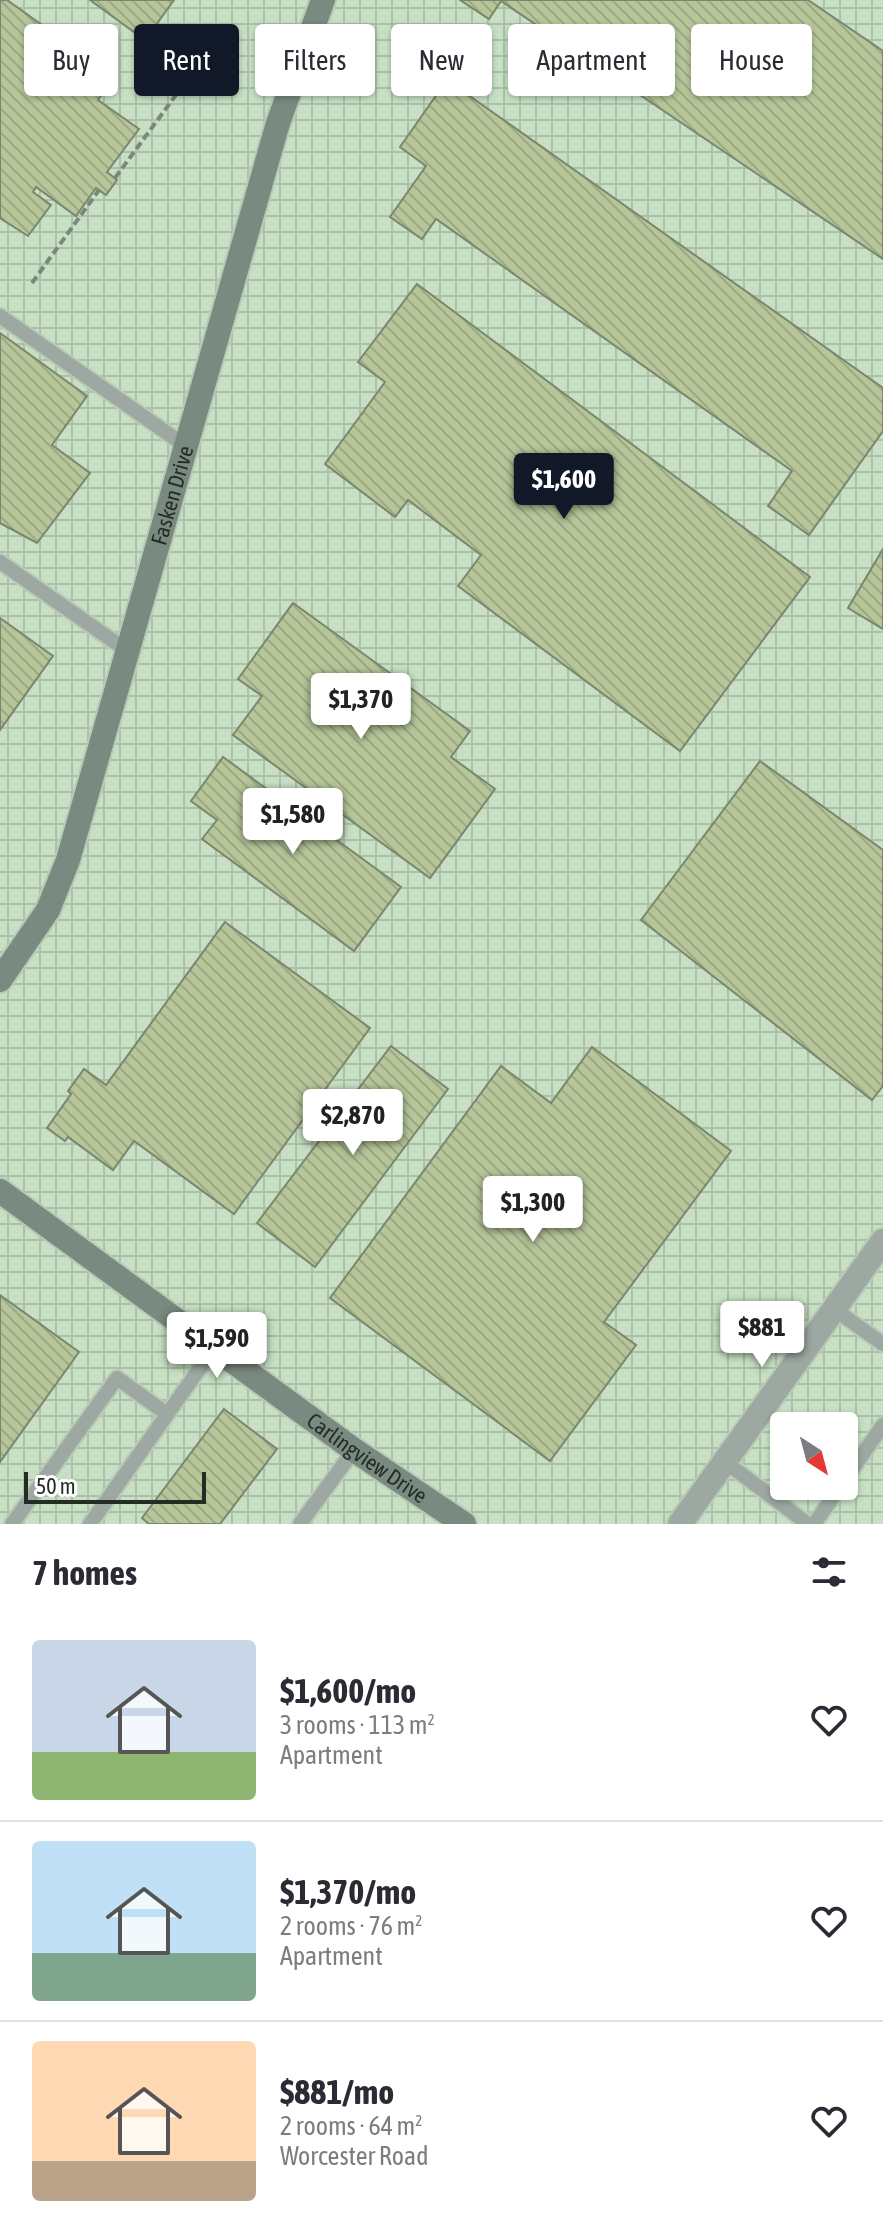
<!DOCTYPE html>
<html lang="en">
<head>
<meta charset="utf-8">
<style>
  body { margin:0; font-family:"Asap Condensed",sans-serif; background:#f7f7f7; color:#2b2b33; height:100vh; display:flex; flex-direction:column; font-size:30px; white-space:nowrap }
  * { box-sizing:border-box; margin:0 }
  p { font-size:26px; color:#7c7c81 }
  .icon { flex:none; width:44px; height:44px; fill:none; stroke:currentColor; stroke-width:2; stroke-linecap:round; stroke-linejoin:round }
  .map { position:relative; height:1524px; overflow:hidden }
  .side { display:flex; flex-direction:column; background:#fff; flex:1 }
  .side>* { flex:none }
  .guide { position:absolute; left:24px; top:24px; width:836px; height:72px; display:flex; gap:16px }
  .needle { width:52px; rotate:144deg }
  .fabs { position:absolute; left:770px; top:1412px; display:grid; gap:16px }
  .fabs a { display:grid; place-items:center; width:88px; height:88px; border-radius:8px; background:#fff; box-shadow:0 2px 6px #0004; font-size:40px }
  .scale { position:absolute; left:24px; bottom:20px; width:182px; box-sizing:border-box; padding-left:8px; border:4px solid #252c24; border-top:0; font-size:22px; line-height:28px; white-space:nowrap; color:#252c24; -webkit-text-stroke:6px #fff; paint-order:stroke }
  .price { position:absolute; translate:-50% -68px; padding:0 18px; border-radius:8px; background:#fff; color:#222; font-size:26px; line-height:52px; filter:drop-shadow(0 2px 4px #0008) }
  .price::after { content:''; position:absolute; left:50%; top:48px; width:24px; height:18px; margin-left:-12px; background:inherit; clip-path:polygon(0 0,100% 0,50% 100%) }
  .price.selected { background:#111827; color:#fff }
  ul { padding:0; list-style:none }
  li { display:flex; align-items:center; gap:24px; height:200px; padding:0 32px }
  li+li { border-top:2px solid #e1e1e2 }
  li span { display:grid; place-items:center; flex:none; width:224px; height:160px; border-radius:8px; color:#555 }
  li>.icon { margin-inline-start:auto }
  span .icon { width:96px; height:96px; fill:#fffc; stroke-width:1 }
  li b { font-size:34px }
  h2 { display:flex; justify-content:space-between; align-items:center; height:96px; padding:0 32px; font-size:34px }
  .chip { padding:0 28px; border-radius:8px; background:#fff; box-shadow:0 2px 6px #0004; font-size:28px; line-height:72px }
  .chip.selected { background:#111827; color:#fff }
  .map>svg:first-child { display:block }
  .industrial { fill:url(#industrial-grid); fill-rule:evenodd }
  .building { fill:url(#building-back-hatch); stroke:#7c856e; stroke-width:2 }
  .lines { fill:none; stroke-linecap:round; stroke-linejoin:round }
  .lane-casing { stroke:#b9c9b6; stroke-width:18 }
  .street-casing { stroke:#b9c9b6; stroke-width:28 }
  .secondary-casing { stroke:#b9c9b6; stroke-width:28 }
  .path { stroke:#7b8779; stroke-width:4; stroke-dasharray:8 4; stroke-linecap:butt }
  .lane { stroke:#9ca8a1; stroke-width:14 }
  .street { stroke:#9ca8a1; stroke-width:24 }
  .secondary { stroke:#798a80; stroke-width:24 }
  .labels { text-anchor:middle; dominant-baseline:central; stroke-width:8; stroke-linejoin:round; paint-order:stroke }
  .street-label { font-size:22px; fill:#252c24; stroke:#fff }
</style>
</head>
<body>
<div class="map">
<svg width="883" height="1524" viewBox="0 0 883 1524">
  <defs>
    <pattern id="industrial-grid" width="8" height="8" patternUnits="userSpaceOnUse" patternTransform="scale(2)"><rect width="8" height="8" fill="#c7e0c4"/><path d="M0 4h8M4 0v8" fill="none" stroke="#abc0a8"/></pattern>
    <pattern id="building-back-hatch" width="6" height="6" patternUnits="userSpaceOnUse" patternTransform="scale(2)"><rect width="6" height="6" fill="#b6c699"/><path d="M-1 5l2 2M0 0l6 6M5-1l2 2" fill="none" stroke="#9caa84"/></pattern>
  </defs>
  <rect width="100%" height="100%" fill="#d9ecd6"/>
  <path class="industrial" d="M0,0H883V1524H0ZM784,1426H844V1486H784Z"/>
  <path class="building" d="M0,0H7L115,77L98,100L139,129L107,172L117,180L106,195L96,188L76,216L36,187L33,192L51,205L28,236L0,218Z
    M90,0H174L145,40Z
    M460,0H808L883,51V259L501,1L489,19Z
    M447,80L883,388V431L809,535L768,506L792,471L436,219L422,239L390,217L426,166L400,147Z
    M417,284L810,577L680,751L458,586L481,555L408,500L395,517L325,464L385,382L358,362Z
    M0,333L87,396L52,445L90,473L37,543L0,523Z
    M883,549V629L848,608Z
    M293,603L470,731L451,757L495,789L430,878L233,735L262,696L238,679Z
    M0,618L53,656L0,730Z
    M223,757L401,887L354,951L202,839L217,820L191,801Z
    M760,761L883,850V1086L872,1100L641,920Z
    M225,922L370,1028L234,1214L134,1141L113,1170L68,1137L65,1141L47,1128L71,1094L68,1091L84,1069L106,1085Z
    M391,1046L448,1089L315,1267L257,1223Z
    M592,1047L731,1151L604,1322L636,1345L550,1461L330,1298L501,1066L551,1103Z
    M0,1295L79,1352L0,1462Z
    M224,1409L277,1449L220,1524H149L142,1518Z"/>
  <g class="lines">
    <defs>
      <path id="lane" d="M0,316L187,447
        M0,562L129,652
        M834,1309L883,1344
        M724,1461L808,1524
        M844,1481L883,1425
        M12,1524L117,1378L167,1414
        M90,1524L214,1348
        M300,1524L354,1450
        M814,1524L841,1486"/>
      <path id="street" d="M680,1524L883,1241"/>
      <g id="secondary">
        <path id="s1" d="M0,980L48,910L68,860L278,123L323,0"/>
        <path id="s2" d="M0,1191L354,1450L464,1524"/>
      </g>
    </defs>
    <use href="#lane" class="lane-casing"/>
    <use href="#street" class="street-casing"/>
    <use href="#secondary" class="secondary-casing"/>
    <path class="path" d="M115,178L184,84
      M32,283L99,190"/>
    <use href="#lane" class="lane"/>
    <use href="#street" class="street"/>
    <use href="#secondary" class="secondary"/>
  </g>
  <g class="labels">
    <g class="street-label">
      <text stroke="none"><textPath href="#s1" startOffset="518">Fasken Drive</textPath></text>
      <text stroke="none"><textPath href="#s2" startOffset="454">Carlingview Drive</textPath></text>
    </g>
  </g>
</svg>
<div class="fabs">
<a><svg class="needle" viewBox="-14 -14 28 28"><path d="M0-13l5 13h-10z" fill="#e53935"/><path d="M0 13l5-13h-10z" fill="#7c7c81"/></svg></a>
</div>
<div class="scale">50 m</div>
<b class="price selected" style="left:564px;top:521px">$1,600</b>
<b class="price" style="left:361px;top:741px">$1,370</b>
<b class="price" style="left:293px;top:856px">$1,580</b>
<b class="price" style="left:353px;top:1157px">$2,870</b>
<b class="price" style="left:533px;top:1244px">$1,300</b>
<b class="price" style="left:762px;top:1369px">$881</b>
<b class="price" style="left:217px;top:1380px">$1,590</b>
<div class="guide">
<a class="chip">Buy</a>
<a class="chip selected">Rent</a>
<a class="chip">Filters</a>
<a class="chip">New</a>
<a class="chip">Apartment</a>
<a class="chip">House</a>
</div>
</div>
<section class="side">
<h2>7 homes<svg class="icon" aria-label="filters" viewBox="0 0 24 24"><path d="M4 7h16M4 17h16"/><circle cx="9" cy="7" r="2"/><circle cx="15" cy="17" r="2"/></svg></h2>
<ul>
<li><span style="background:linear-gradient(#c9d6e8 70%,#8fb573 0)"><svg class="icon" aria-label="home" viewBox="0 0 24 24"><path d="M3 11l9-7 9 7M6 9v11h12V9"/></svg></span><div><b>$1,600/mo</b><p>3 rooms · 113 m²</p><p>Apartment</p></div><svg class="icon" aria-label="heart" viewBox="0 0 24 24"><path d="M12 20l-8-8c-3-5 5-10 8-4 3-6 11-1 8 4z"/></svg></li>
<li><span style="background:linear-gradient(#bfe0f5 70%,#7fa58c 0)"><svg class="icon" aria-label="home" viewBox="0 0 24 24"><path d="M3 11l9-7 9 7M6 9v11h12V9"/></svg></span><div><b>$1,370/mo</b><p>2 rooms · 76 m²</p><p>Apartment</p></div><svg class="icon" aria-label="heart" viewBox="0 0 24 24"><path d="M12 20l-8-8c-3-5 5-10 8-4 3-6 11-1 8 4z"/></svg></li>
<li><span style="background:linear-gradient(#ffd9b3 75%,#b9a48a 0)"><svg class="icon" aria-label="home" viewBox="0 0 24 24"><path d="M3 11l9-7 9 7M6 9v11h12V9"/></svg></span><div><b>$881/mo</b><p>2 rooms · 64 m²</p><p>Worcester Road</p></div><svg class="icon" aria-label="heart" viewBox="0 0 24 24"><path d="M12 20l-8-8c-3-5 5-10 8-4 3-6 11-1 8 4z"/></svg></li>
</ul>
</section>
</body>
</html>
